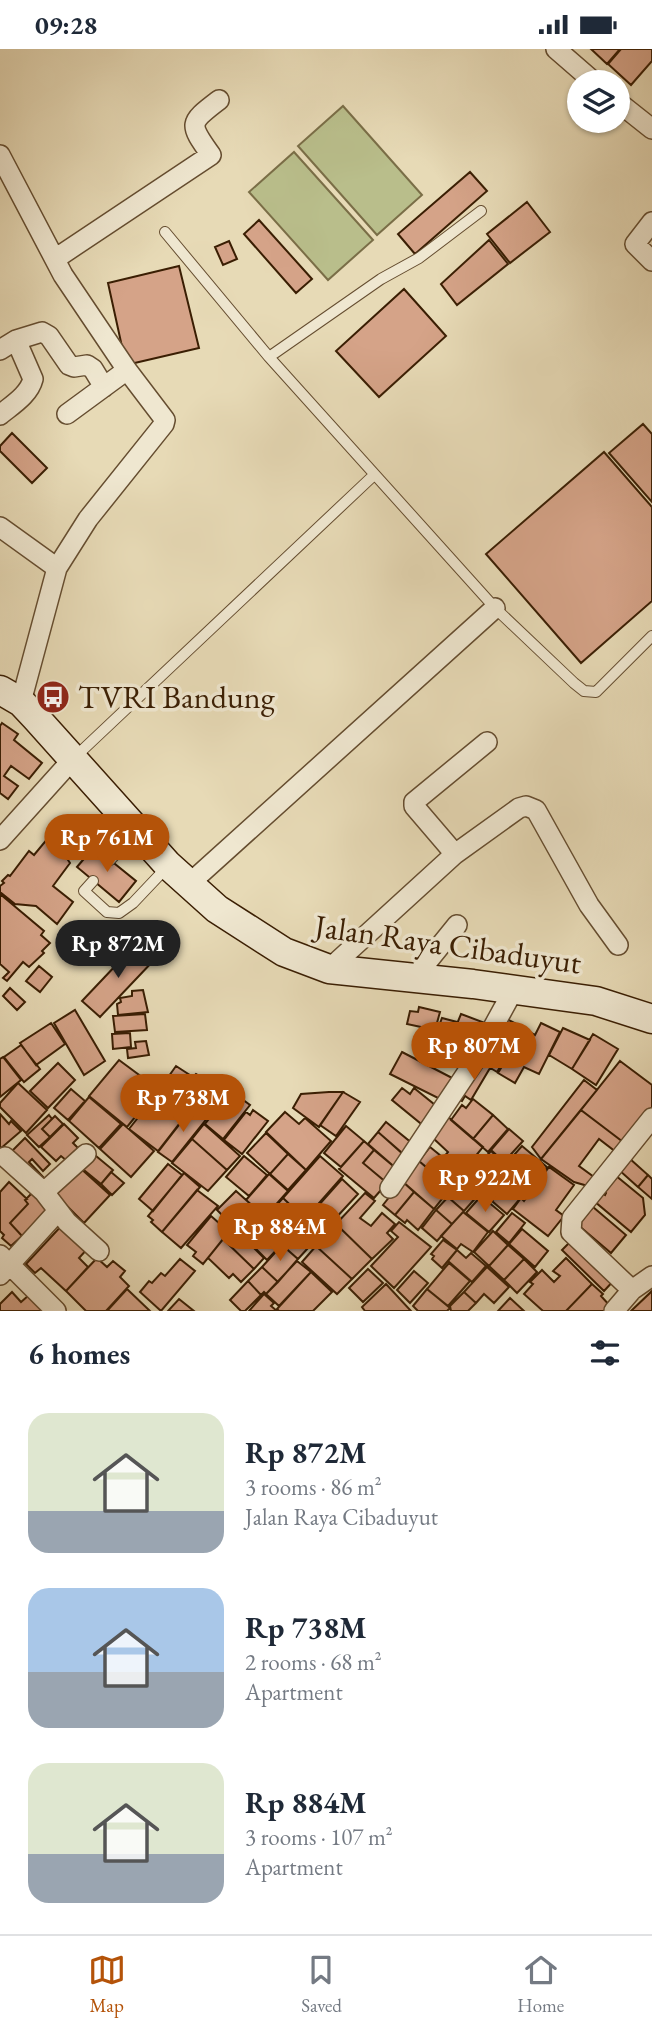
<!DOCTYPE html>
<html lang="en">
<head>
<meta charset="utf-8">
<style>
  body { margin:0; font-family:"EB Garamond",serif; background:#f6f6f7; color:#1f2937; height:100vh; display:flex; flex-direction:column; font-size:26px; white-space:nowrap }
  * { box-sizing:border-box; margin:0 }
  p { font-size:23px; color:#747a83 }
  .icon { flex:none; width:38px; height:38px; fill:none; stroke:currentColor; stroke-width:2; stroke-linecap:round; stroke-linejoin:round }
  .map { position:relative; height:1262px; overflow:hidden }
  .panel { display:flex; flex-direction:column; background:#fff; flex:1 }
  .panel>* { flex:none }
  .buttons { position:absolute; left:567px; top:21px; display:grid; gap:14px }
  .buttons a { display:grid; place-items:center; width:63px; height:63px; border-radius:50%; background:#fff; box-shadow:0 2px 5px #0004; font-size:35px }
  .price { position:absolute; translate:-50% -60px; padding:0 16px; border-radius:24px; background:#b45309; color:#fff; font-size:23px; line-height:46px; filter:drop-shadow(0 2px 4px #0008) }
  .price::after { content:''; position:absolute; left:50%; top:42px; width:21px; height:16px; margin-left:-10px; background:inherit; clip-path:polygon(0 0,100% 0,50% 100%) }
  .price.active { background:#222; color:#fff }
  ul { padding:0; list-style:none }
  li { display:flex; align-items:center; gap:21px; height:175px; padding:0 28px }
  li span { display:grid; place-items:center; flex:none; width:196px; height:140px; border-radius:21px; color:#555 }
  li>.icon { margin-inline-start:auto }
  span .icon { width:84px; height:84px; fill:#fffc; stroke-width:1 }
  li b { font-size:30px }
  h2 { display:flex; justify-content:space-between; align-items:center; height:84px; padding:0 28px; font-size:30px }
  .status { display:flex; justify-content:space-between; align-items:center; height:49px; padding:0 35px; background:#fff; direction:ltr }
  .status svg { height:19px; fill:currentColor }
  .menu { display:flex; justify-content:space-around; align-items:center; height:98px; border-top:2px solid #e0e1e3; background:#fff; font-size:19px; color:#747a83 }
  .menu a { display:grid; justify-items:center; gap:4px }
  .menu .active { color:#b45309 }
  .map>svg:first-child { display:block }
  .green { fill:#b9be8b; stroke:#7a6e47; stroke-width:2 }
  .building { fill:#d5a388; stroke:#3a1e03; stroke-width:2 }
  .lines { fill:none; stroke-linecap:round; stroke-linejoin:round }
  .lane-casing { stroke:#654d30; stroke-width:12 }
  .street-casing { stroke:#654d30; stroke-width:22 }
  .secondary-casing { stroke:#3a1e03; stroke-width:31 }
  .lane { stroke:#efe7d0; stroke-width:10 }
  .street { stroke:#efe7d0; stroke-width:19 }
  .secondary { stroke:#efe7d0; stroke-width:28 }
  .labels { text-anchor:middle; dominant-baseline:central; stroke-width:7; stroke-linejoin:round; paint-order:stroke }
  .poi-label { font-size:32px; fill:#3a1e03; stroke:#efe7d0; text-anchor:start }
  .street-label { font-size:32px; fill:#3a1e03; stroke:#efe7d0 }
</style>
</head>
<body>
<div class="status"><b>09:28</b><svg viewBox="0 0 49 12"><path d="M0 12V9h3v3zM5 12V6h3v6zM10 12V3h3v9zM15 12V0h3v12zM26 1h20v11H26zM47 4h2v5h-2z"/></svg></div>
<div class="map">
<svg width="652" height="1262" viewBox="0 0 652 1262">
  <rect width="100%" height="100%" fill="#e7dab6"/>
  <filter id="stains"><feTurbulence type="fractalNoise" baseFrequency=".00286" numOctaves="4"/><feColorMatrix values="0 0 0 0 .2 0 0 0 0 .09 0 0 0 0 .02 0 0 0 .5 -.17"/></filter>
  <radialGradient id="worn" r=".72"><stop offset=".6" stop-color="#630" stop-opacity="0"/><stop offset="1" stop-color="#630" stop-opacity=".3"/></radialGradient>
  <path class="green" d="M343,57L422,146L377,186L298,97Z
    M294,103L373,191L328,231L249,143Z"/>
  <path class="building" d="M591,0H620L607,15Z
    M621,0H652V12L631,36L608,15Z
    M470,123L487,142L415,205L398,185Z
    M527,153L550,183L510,214L487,185Z
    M259,171L312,230L296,244L244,185Z
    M489,191L508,215L457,256L441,235Z
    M229,192L237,210L223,216L215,198Z
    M179,217L199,299L126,316L108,234Z
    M404,240L446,287L379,348L336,302Z
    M643,375L652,385V453L609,404Z
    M12,384L47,419L32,434L0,402V397Z
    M604,403L652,458V552L581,614L486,505Z
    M2,674L18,685L14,691L42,714L29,730L11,717L4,727L18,737L8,750L0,744V677Z
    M48,789L68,804L66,808L70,814L53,837L73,853L57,875L36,857L15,855L0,843V837L4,834L2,832L8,826L10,827L29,802L34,806Z
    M94,798L136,832L119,853L77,818Z
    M0,845L44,882L41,886L50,894L42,902L44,904L29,918L23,913L7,932L3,929L9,923L0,915Z
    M131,890L136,893L113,916L101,904L117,894Z
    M137,894L155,910L100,968L82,952Z
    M39,917L52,928L40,943L26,932Z
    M10,939L25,953L17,961L3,947Z
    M143,941L148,963L118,966L117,955L121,953L120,949L132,947V942Z
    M419,958L440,963L435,981L407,975L410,962L418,963Z
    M75,961L105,1012L84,1026L54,974Z
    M145,965L147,981L115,983L113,967Z
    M461,965L485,974L467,1018L444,1007Z
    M442,969L457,973L444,1007L430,1001Z
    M505,969L524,979L497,1023L479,1012Z
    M51,974L65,995L36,1016L20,994Z
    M541,974L560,983L539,1025L524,1018L515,1034L498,1024L525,980L535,986Z
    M563,979L590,991L572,1020L549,1006Z
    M130,984L131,998L113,1000L112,985Z
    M593,985L618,1000L596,1036L572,1020Z
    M146,992L149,1006L128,1009L127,1000L136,999L135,993Z
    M21,996L40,1020L24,1033L4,1008Z
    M402,1003L458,1032L446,1053L390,1025Z
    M3,1008L21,1031L0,1048V1010Z
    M119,1011L158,1040L127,1078L89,1047Z
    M479,1012L490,1019L471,1051L465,1047L462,1052L457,1050Z
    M620,1012L652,1036V1059L623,1093L581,1061Z
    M58,1014L75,1031L48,1059L30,1042Z
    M176,1017L193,1028L196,1025L211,1034L195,1057L164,1034Z
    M584,1031L597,1041L541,1110L532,1098Z
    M214,1033L227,1041L209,1067L196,1058Z
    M18,1034L47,1061L26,1084L0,1058V1054Z
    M164,1036L193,1057L158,1102L129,1080Z
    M402,1039L410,1045L414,1039L440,1060L425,1078L392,1051Z
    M71,1040L85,1052L68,1071L54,1059Z
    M231,1042L250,1056L223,1090L205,1075Z
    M329,1043H343L319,1078L293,1059L301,1045Z
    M343,1043L360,1053L336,1087L320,1076Z
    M89,1048L121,1075L99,1099L69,1072Z
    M473,1050L493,1066L473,1090L451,1071L462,1056L466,1059Z
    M193,1058L208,1068L172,1113L158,1103Z
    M253,1061L268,1072L242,1105L224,1091L246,1063L250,1066Z
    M581,1061L623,1093L616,1103L599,1090L579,1117L594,1128L588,1137L574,1133L541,1110Z
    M285,1063L299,1075L305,1069L331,1092L306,1121L266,1083Z
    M0,1065L9,1075L11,1072L21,1082L0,1100Z
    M49,1066L52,1070L42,1080L50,1088L39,1098L27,1086Z
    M493,1066L508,1080L488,1103L473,1090Z
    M55,1067L63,1075L50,1088L42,1080Z
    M447,1067L483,1098L462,1124L443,1109L448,1103L433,1089Z
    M386,1073L413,1095L404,1106L378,1083Z
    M64,1075L78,1089L73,1094L79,1100L67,1112L61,1107L56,1112L41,1098Z
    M123,1075L154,1102L131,1128L100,1100Z
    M204,1075L240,1107L227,1121L192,1090Z
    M346,1077L364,1092L341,1118L324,1104Z
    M509,1080L523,1092L504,1113L491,1101Z
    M378,1083L408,1109L398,1121L368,1095Z
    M266,1084L288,1105L270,1125L247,1104Z
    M25,1089L50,1115L43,1122L32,1110L29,1113L43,1128L38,1132L12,1102Z
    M192,1090L227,1121L208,1142L172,1114Z
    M364,1092L374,1101L363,1114L387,1134L374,1149L339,1120Z
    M522,1097L547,1118L507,1165L492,1152L500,1142L490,1133Z
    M430,1098L463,1125L451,1139L419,1112Z
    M374,1101L398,1121L387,1134L363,1114Z
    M491,1102L504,1114L484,1137L470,1125Z
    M288,1105L306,1121L288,1141L270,1125Z
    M96,1107L113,1121L101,1135L79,1117L90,1114Z
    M244,1107L267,1126L249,1147L226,1128Z
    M320,1107L343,1127L305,1170L283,1149Z
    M629,1109L648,1126L638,1138L619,1121Z
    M419,1112L451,1139L434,1160L402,1132Z
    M168,1115L182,1126L153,1162L139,1150Z
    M78,1117L110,1146L84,1174L53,1143Z
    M549,1118L574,1136L556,1161L564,1167L548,1187L513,1160L521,1149L524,1152Z
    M111,1123L124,1134L112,1146L101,1135Z
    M184,1124L200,1138L162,1183L151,1173L153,1171L148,1167Z
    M269,1125L288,1142L265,1168L246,1151Z
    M615,1126L643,1149L645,1166L631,1183L594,1152L601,1143L605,1146L606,1144L602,1141Z
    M648,1126L652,1130V1150L638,1138Z
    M463,1129L480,1144L464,1162L448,1148Z
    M342,1130L358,1145L308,1199L293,1185Z
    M402,1132L414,1143L395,1166L383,1156Z
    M9,1133L27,1150L25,1151L28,1155L10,1174L22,1187L11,1197L2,1189L4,1186L0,1182V1143Z
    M197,1141L218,1157L181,1199L162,1183Z
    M34,1142L51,1158L22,1187L10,1174L28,1155L25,1151Z
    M236,1142L255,1159L236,1180L217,1161Z
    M414,1143L434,1160L418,1181L407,1171L405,1174L395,1166Z
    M365,1144L375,1152L360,1169L371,1177L382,1164L395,1175L387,1184L393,1190L372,1210L336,1175Z
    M481,1147L504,1166L489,1183L466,1164Z
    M448,1148L464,1162L452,1175L436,1161Z
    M283,1149L305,1170L284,1193L262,1172Z
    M593,1158L626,1186L611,1204L578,1176Z
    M255,1159L265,1168L246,1190L236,1180Z
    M436,1161L452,1175L437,1192L422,1179Z
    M463,1163L488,1183L473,1203L461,1195L457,1200L441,1187Z
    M512,1164L525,1174L509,1194L496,1183Z
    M211,1167L220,1175L223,1170L233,1178L203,1215L193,1207L196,1203L187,1196Z
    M262,1172L284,1193L267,1211L246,1190Z
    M399,1173L431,1198L394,1239L371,1217L398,1188L391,1182Z
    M64,1174L89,1198L79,1209L88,1218L66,1242L41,1219L35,1224L26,1215Z
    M336,1175L372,1210L352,1230L316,1197Z
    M233,1178L264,1209L254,1220L223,1190Z
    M522,1180L548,1202L535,1218L509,1195Z
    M493,1182L508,1196L489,1217L474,1203Z
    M293,1185L308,1199L298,1210L282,1196Z
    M575,1188L617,1228L604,1242L562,1201Z
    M223,1190L254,1220L241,1233L233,1225L229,1229L208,1209Z
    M443,1191L457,1201L442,1219L432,1210L434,1207L431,1205Z
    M282,1196L298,1210L278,1233L262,1218Z
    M508,1196L524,1210L504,1231L489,1217Z
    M316,1197L352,1230L337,1245L302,1213Z
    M457,1201L466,1209L471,1204L486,1217L472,1233L448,1212Z
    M97,1209L107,1218L113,1212L125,1222L120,1228L129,1237L106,1262H86L66,1242Z
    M566,1209L592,1235L566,1262H543L524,1245L533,1235L530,1233L542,1221L554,1233L560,1227L553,1222Z
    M180,1210L195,1222L161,1262L140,1243L149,1232L152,1234L161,1224L165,1227Z
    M524,1210L537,1223L517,1244L504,1231Z
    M297,1212L311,1223L279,1257L266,1245Z
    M449,1214L470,1232L448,1257L427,1240Z
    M262,1218L278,1233L266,1245L264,1243L261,1246L248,1232Z
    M487,1218L509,1238L494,1254L484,1245L476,1254L464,1243Z
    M368,1220L383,1234L363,1253L349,1239Z
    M414,1222L428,1234L410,1254L397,1241Z
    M311,1223L332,1243L313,1262H279L277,1260Z
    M248,1232L261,1246L245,1262H241L230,1251Z
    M386,1235L411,1262H365L362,1258Z
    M592,1235L603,1245L601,1247L612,1259L610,1262H566Z
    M127,1240L150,1262H107Z
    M427,1240L450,1259L447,1262H418L413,1257Z
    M652,1242V1262H631Z
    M12,1243L21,1253L29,1246L46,1262H0V1255Z
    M464,1243L476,1254L468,1262H451L450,1257Z
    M264,1245L274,1254L271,1257L277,1262H249Z
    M510,1249L524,1262H498Z
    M179,1250L194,1262H168Z"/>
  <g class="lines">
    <defs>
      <path id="lane" d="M165,183L269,308L495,559L574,634L584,642L596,643L652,587
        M269,308L381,230L419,209L481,162
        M74,709L374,426
        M110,811L136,784
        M93,832L84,842L107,863L119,864L133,854L168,817"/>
      <path id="street" d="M556,0L594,33
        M618,53L652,80
        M0,106L63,226L127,321L165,371L164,375L88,470L57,519L21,653
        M652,173L635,195L652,212
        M55,210L211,106C188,74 189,74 219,51
        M0,301L16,291L42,283L49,287L69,316L74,318L87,316L93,320L104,338
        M67,365L127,321
        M0,366C12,356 29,346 33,330L16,291
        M0,478L57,519
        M0,791L72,711
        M455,805L414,757V753L487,693
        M189,835L495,559
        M329,920L455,805L519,759L526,757L536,761L589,856L618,896
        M415,928L457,876
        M5,1108L44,1143L67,1173L99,1202
        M390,1139L474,1013L514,940
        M44,1143L86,1105
        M0,1206L56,1262
        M0,1226L58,1162
        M632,1241L571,1183L572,1169L652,1069
        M614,1262L632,1241L652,1227"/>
      <path id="secondary" d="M0,641L21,653L36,669L168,816L217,860L284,903L329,920L473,935L596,952L652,970"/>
    </defs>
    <use href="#lane" class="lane-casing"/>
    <use href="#street" class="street-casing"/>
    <use href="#secondary" class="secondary-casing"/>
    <use href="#lane" class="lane"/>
    <use href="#street" class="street"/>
    <use href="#secondary" class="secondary"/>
  </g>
  <defs>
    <symbol id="bus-disc" viewBox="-11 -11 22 22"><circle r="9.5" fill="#8f2418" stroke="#efe7d0"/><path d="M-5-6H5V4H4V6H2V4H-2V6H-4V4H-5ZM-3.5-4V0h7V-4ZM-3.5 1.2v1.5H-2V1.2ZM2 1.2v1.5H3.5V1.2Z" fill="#fff"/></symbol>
  </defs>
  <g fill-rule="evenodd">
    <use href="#bus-disc" x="34" y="629" width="38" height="38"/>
  </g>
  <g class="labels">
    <g class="poi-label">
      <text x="78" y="648">TVRI Bandung</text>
    </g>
    <g class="street-label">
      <text transform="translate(448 895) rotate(8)">Jalan Raya Cibaduyut</text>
    </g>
  </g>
  <rect width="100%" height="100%" filter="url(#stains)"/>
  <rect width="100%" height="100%" fill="url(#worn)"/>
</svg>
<div class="buttons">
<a><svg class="icon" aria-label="layers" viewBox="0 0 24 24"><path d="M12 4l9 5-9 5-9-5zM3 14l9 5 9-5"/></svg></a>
</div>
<b class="price" style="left:107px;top:825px">Rp 761M</b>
<b class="price active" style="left:118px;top:931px">Rp 872M</b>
<b class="price" style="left:474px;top:1033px">Rp 807M</b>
<b class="price" style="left:183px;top:1085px">Rp 738M</b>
<b class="price" style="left:485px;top:1165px">Rp 922M</b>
<b class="price" style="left:280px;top:1214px">Rp 884M</b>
</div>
<section class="panel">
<h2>6 homes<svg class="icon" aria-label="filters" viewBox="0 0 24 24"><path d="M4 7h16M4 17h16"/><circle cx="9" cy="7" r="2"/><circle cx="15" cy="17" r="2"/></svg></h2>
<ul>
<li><span style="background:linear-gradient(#dfe7d0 70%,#9aa5b1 0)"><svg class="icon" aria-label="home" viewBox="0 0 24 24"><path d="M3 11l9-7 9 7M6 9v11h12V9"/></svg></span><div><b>Rp 872M</b><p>3 rooms · 86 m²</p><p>Jalan Raya Cibaduyut</p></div></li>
<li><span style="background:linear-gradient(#a9c7e8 60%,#9aa5b1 0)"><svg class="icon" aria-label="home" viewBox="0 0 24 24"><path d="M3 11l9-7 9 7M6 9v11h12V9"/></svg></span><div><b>Rp 738M</b><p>2 rooms · 68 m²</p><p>Apartment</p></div></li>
<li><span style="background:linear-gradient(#dfe7d0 65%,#9aa5b1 0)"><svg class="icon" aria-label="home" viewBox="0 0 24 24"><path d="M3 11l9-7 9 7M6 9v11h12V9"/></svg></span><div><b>Rp 884M</b><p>3 rooms · 107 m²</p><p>Apartment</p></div></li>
</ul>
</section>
<nav class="menu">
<a class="active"><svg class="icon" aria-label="map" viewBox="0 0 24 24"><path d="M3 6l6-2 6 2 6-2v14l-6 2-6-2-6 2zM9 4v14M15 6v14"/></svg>Map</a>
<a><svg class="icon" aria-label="saved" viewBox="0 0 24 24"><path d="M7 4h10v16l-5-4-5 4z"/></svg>Saved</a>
<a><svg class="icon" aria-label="home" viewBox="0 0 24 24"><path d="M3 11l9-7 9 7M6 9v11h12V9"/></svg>Home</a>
</nav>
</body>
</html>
